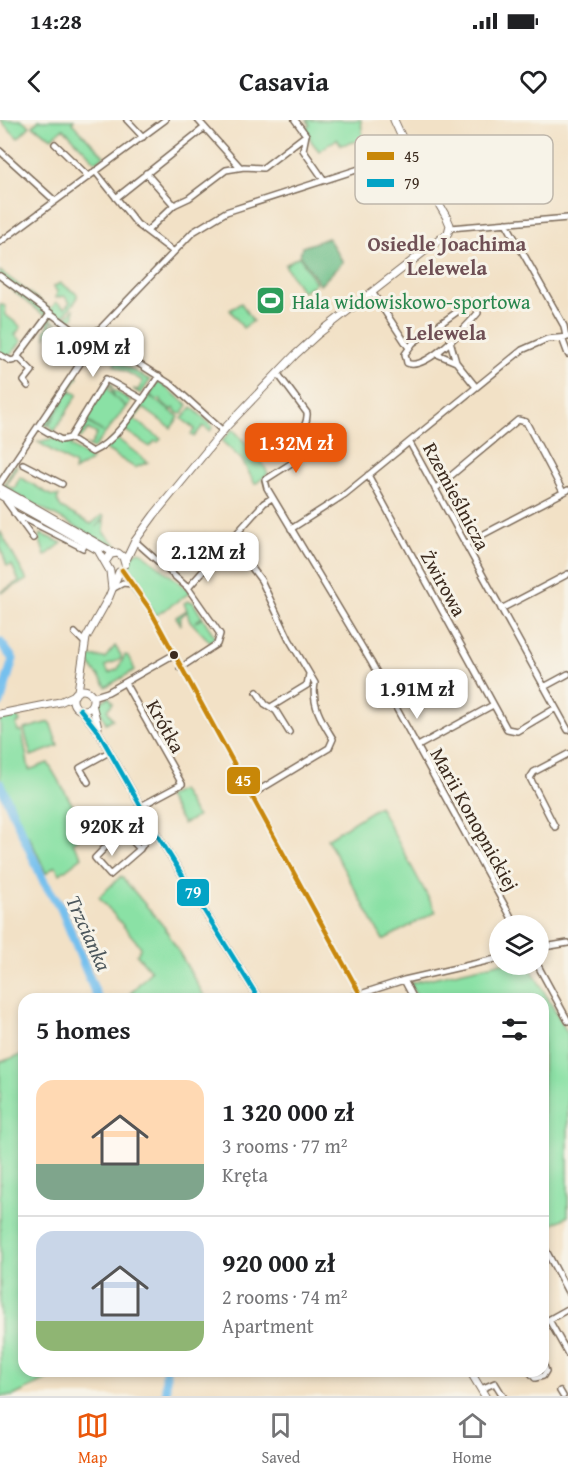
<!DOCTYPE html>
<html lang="en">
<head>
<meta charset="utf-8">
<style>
  body { margin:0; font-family:"Gentium Book Plus",serif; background:#f2f2f2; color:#202124; height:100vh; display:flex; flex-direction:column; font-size:22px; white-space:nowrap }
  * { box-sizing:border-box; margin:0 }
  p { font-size:20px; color:#757577 }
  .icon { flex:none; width:33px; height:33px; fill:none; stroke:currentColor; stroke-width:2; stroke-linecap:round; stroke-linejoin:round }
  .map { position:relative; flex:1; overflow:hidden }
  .drawer { position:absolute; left:18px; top:873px; width:531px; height:384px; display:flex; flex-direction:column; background:#fff; border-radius:18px; box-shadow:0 3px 9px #0003 }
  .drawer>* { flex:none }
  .buttons { position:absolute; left:489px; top:795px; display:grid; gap:12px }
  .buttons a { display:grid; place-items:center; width:60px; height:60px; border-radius:50%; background:#fff; box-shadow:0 3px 9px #0003; font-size:30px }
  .price { position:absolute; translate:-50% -51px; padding:0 14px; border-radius:12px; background:#fff; color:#222; font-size:20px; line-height:39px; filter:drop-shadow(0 2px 3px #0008) }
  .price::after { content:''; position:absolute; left:50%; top:36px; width:18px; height:14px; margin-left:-9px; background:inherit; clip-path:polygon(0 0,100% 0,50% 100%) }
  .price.current { background:#ea580c; color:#fff }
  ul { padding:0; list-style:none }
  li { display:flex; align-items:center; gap:18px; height:150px; padding:0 18px }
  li+li { border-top:2px solid #e0e0e0 }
  li span { display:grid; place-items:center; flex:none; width:168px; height:120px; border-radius:18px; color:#555 }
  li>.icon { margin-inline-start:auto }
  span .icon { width:72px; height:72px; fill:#fffc; stroke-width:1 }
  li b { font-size:26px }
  h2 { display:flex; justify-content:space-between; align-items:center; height:72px; padding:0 18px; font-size:26px }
  .status { display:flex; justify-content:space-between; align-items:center; height:42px; padding:0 30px; background:#fff; direction:ltr }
  .status svg { height:16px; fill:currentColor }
  header { display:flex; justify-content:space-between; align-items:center; height:78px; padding:0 18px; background:#fff; font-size:27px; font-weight:700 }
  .dock { display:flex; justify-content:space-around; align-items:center; height:84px; border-top:2px solid #e0e0e0; background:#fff; font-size:16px; color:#757577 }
  .dock a { display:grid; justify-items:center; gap:3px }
  .dock .current { color:#ea580c }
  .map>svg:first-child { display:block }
  .green { fill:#8ae1a5; stroke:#628662; stroke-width:1.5 }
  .forest { fill:#6fbf8a; stroke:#557454; stroke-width:1.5 }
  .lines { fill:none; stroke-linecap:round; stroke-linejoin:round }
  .river { stroke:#75c0ee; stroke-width:9 }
  .minor-casing { stroke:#7b6a59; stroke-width:8 }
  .major-casing { stroke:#7b6a59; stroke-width:9 }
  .minor { stroke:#fff; stroke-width:5 }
  .major { stroke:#fff; stroke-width:7 }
  .bus-1-casing { stroke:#f7f3e8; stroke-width:9 }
  .bus-2-casing { stroke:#f7f3e8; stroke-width:9 }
  .bus-1 { stroke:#c88708; stroke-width:4.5 }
  .bus-2 { stroke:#03a3c5; stroke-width:4.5 }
  .bus-dot { fill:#3b2a1e; stroke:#f7f3e8; stroke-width:2 }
  .labels { text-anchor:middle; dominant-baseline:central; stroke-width:6; stroke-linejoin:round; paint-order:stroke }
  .leisure-label { font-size:20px; fill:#27864d; stroke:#f7f3e8; text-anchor:start }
  .street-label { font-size:20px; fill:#3b2a1e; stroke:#f7f3e8 }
  .neighbourhood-label { font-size:21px; font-weight:bold; fill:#6f5055; stroke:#f7f3e8 }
  .water-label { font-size:21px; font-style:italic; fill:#4c575c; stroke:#f7f3e8 }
  .key { fill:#f7f3e8; stroke:#bfb7ab; stroke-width:1.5 }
  .key-label { font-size:16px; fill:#3b2a1e }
  .line-badge { stroke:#f7f3e8; stroke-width:2 }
  .badge-label { font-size:16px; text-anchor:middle; font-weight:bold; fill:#fff }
</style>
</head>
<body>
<div class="status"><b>14:28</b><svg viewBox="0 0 49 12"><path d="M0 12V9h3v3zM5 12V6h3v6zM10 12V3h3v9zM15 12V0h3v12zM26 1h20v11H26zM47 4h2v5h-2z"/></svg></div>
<header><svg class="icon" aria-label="back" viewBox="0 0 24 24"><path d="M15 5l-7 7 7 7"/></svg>Casavia<svg class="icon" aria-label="heart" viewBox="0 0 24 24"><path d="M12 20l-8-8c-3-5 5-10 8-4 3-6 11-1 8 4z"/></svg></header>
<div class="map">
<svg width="568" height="1276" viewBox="0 0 568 1276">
  <rect width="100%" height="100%" fill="#f7f3e8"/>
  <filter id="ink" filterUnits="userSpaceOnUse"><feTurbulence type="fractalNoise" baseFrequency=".0167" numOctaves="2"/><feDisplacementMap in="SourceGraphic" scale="12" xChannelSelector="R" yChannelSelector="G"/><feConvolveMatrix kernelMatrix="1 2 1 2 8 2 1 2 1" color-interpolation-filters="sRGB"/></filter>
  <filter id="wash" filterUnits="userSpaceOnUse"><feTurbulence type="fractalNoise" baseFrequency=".008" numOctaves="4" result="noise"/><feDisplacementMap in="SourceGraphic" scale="24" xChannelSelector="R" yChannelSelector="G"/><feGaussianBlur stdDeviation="1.35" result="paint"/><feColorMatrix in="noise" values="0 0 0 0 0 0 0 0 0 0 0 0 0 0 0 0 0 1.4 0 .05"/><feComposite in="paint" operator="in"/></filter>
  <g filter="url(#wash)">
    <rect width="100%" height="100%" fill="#f2e1c6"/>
    <path class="green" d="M0,0H22L30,6L18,18Z
      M39,0H74L72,3L104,36L96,42L63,8L52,18L33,6Z
      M307,0H361L363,20L341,25L337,19L319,31L311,21L307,8L310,5Z
      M299,136L316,163L302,172L285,145Z
      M0,151L51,189L56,182L65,188L70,182L64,176L56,178L57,171L53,167L60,163L77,174V179L62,198L64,199L74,189V197L68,202L81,211L55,195L51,199L60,206L59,207L50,200L52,207L46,217L45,211L49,205L46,201L49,199L0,161Z
      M241,183L253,201L243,208L230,190Z
      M0,184L5,186L6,195L21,207L15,215L22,221L8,238L0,234Z
      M116,241L150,260L141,274L133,269L138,270L143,261L114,245Z
      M75,255L78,257L69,271L78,274L54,312L49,305L63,281L46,307L44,304Z
      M108,263L109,270L115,278L110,263L113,265L112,269L131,281L127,287L116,278L126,287L93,329L87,325H91L97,314L88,309L81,318L78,316L87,302L103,312L83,298Z
      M157,263H160L188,285L182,294L177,293L174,288L172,290L161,282V279L157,280L150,275Z
      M149,276L179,297L171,308L143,288L135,298L132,295Z
      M192,287L213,307L210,311L203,306L194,317L191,314L195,309L182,299Z
      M131,297L161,319L158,322L155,321L150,327L122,308Z
      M233,309L262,342L268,354L255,364L242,340L222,321Z
      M115,317L148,342L135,348L104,328Z
      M55,318L63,322L70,321L73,323L71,326L92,340L74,351L75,345L38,322Z
      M15,345L17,346L6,365L14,369L20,357L52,376H59L57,380L61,388L91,404L102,395L104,397L96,407L104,400V413L118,426L116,429L3,367Z
      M0,411L27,460L0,473L19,461L12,445L7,446L0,426Z
      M41,414L62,423L45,436L39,417Z
      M140,431L191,472L155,496C147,480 110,440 140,431Z
      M188,481L193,482L202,497L195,502L203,498L215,517L210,522L189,500L187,491L180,498L181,505L176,497L187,490L184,483Z
      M115,526L121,535V539L105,546L109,553L118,549L125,535L128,536L135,550L106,567C102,557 89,549 88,536L105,538Z
      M109,577L113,583L107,590L113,599L106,603L97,584Z
      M13,596L18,598L20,602L16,604L18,611H22L29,650L48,643L88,711L73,723L82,737L60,754L55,746L46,753L29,716L25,719L0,663V599Z
      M50,602L58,626L31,636L24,609Z
      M181,670L197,697L183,704L167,677Z
      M379,686L436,792L383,820L327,719Z
      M121,756L165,808L206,879H125L151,851L137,835L141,827L99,777Z
      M499,843L529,845L568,914V1096L543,1110V879H418L410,863Z
      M24,934V1251H66L13,1276H0V942Z"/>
    <path class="forest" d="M328,118L343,142L320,165L300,135L302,127Z"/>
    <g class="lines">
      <path class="river" d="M0,522L13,539L0,583
        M0,664L44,762L61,788L98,879
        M166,1276V1251"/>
    </g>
  </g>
  <g filter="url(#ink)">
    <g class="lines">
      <defs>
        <path id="minor" d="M127,0L143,17
          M198,0L240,47
          M295,0L306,15L303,30L324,60
          M55,24L88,56
          M0,31L55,81
          M95,51L137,104L174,132
          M146,53L174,85
          M116,78L204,8
          M506,103L564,206L566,217
          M450,108L568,98
          M147,111L174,85L189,78L226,50L244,47L263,48L306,15
          M0,122L165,0
          M0,156L91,223L105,224
          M372,172L409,228
          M471,182L477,186L478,193C466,207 425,252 407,243L405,234L413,223Z
          M82,214H91L101,208L193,112L226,92L409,33
          M562,218L568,234
          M100,219L172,265L223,311
          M450,221L456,242
          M437,234L456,242L476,267
          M0,235L11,241L15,240L50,193
          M18,237L32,251L24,261L28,266
          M278,254L307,293C308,301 304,305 302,313C300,322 306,328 301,337L265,360L267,368L371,542L516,806
          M39,307L61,320L70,318L92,332C118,321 142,279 159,256
          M70,318L106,259L142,279
          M410,323L568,610
          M23,344L62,364
          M368,355L507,609L517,611L556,588
          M0,363L93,224
          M435,369L518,300L526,302L563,372
          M7,378L6,381L33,418
          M14,393L83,428L86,421
          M291,409L344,375L522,230L547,219L568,217
          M231,420L261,460L289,519L315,563C311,585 322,601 333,619L329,628L251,675
          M135,421L188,468L220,514L217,524L180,548
          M465,424L568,370
          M122,450L149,488L360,874
          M188,468L264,383L272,378
          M112,469L123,463L132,464
          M501,489L568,454
          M75,513L85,523
          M125,563L182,664L141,686L118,706L140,729L147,718L156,712
          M544,567L568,554
          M257,572L265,584L276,591L289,612
          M92,577L108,572L173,535
          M271,587L307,565L309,554
          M418,626L493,585
          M88,662L80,648L109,632
          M555,707L530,658L534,652L568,634
          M122,710L95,738L110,755L140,729
          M538,828L568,823
          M537,844L568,901
          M404,860L414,879
          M345,879L404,860L500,838
          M543,1125L568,1172
          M549,1200L568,1234
          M543,1203L568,1189
          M529,1251L535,1258L543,1256L546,1251L543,1243
          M481,1269L495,1263L503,1276
          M560,1271L563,1276"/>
        <path id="major" d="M0,368L114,433
          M0,375L98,430L110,451L112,469
          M106,441L111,434L118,433L123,437L125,444
          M125,442L135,421L154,395L227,306L295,235L318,214L448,113L450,105L447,98L409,33L394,0
          M73 580a10 10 0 1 1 20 0a10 10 0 1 1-20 0Z
          M78,571L86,518L109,477L119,452
          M92,584L98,608
          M80,589L99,613L153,708L259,879
          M0,594L60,582L75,575
          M470,1251L485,1276"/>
      </defs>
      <use href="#minor" class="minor-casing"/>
      <use href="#major" class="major-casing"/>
      <use href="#minor" class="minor"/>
      <use href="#major" class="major"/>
      <defs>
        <path id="bus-1" d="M122,450L149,488L360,874"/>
        <path id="bus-2" d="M80,589L99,613L153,708L259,879"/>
      </defs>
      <use href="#bus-1" class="bus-1-casing"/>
      <use href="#bus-2" class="bus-2-casing"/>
      <use href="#bus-1" class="bus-1"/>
      <use href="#bus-2" class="bus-2"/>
    </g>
  </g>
  <defs>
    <symbol id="stadium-square" viewBox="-11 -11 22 22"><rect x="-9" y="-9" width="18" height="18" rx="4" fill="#2e9e5b" stroke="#f7f3e8"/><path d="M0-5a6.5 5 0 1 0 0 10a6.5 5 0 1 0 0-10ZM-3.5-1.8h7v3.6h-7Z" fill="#fff"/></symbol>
  </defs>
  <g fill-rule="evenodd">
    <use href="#stadium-square" x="254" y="164" width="33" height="33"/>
  </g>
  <circle class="bus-dot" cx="174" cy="535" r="5"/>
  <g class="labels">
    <g class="leisure-label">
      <text x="292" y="181">Hala widowiskowo-sportowa</text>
    </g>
    <g class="street-label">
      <text transform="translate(457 376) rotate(62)">Rzemieślnicza</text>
      <text transform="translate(444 463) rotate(61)">Żwirowa</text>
      <text transform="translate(166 606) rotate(61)">Krótka</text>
      <text transform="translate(475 699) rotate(61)">Marii Konopnickiej</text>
    </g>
    <g class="neighbourhood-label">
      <text x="447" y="123">Osiedle Joachima<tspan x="447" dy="24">Lelewela</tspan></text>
      <text x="446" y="212">Lelewela</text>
    </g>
    <g class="water-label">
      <text transform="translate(89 813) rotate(66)">Trzcianka</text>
    </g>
  </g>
  <rect x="355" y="15" width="198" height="69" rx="9" class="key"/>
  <rect x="367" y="32" width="27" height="8" fill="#c88708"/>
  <rect x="367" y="59" width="27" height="8" fill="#03a3c5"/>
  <g class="key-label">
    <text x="404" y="42">45</text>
    <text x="404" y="69">79</text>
  </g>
  <g class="line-badge">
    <rect x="226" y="646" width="35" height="29" rx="6" fill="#c88708"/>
    <rect x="176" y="758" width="34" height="29" rx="6" fill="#03a3c5"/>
  </g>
  <g class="badge-label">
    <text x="243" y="666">45</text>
    <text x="193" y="778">79</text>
  </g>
</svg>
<div class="buttons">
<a><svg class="icon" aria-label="layers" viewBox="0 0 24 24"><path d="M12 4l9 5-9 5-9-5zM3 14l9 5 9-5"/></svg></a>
</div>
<b class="price" style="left:93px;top:258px">1.09M zł</b>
<b class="price current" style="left:296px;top:354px">1.32M zł</b>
<b class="price" style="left:208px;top:463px">2.12M zł</b>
<b class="price" style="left:417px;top:600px">1.91M zł</b>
<b class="price" style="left:112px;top:737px">920K zł</b>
<section class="drawer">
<h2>5 homes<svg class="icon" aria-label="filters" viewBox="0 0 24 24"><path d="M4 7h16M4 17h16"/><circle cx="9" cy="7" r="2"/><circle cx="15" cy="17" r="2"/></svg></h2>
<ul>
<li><span style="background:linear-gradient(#ffd9b3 70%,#7fa58c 0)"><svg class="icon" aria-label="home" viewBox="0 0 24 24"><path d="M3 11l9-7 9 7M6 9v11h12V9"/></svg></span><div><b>1 320 000 zł</b><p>3 rooms · 77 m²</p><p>Kręta</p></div></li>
<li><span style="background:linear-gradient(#c9d6e8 75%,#8fb573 0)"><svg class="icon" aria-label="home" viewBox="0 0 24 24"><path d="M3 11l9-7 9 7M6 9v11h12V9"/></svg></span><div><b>920 000 zł</b><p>2 rooms · 74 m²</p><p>Apartment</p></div></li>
</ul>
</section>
</div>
<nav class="dock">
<a class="current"><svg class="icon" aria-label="map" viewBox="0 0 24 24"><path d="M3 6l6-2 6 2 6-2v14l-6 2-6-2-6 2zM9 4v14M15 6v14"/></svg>Map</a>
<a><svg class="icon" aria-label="saved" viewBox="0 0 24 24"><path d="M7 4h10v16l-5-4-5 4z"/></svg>Saved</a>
<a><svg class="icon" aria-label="home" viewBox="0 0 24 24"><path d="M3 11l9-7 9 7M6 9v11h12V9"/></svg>Home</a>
</nav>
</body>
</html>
